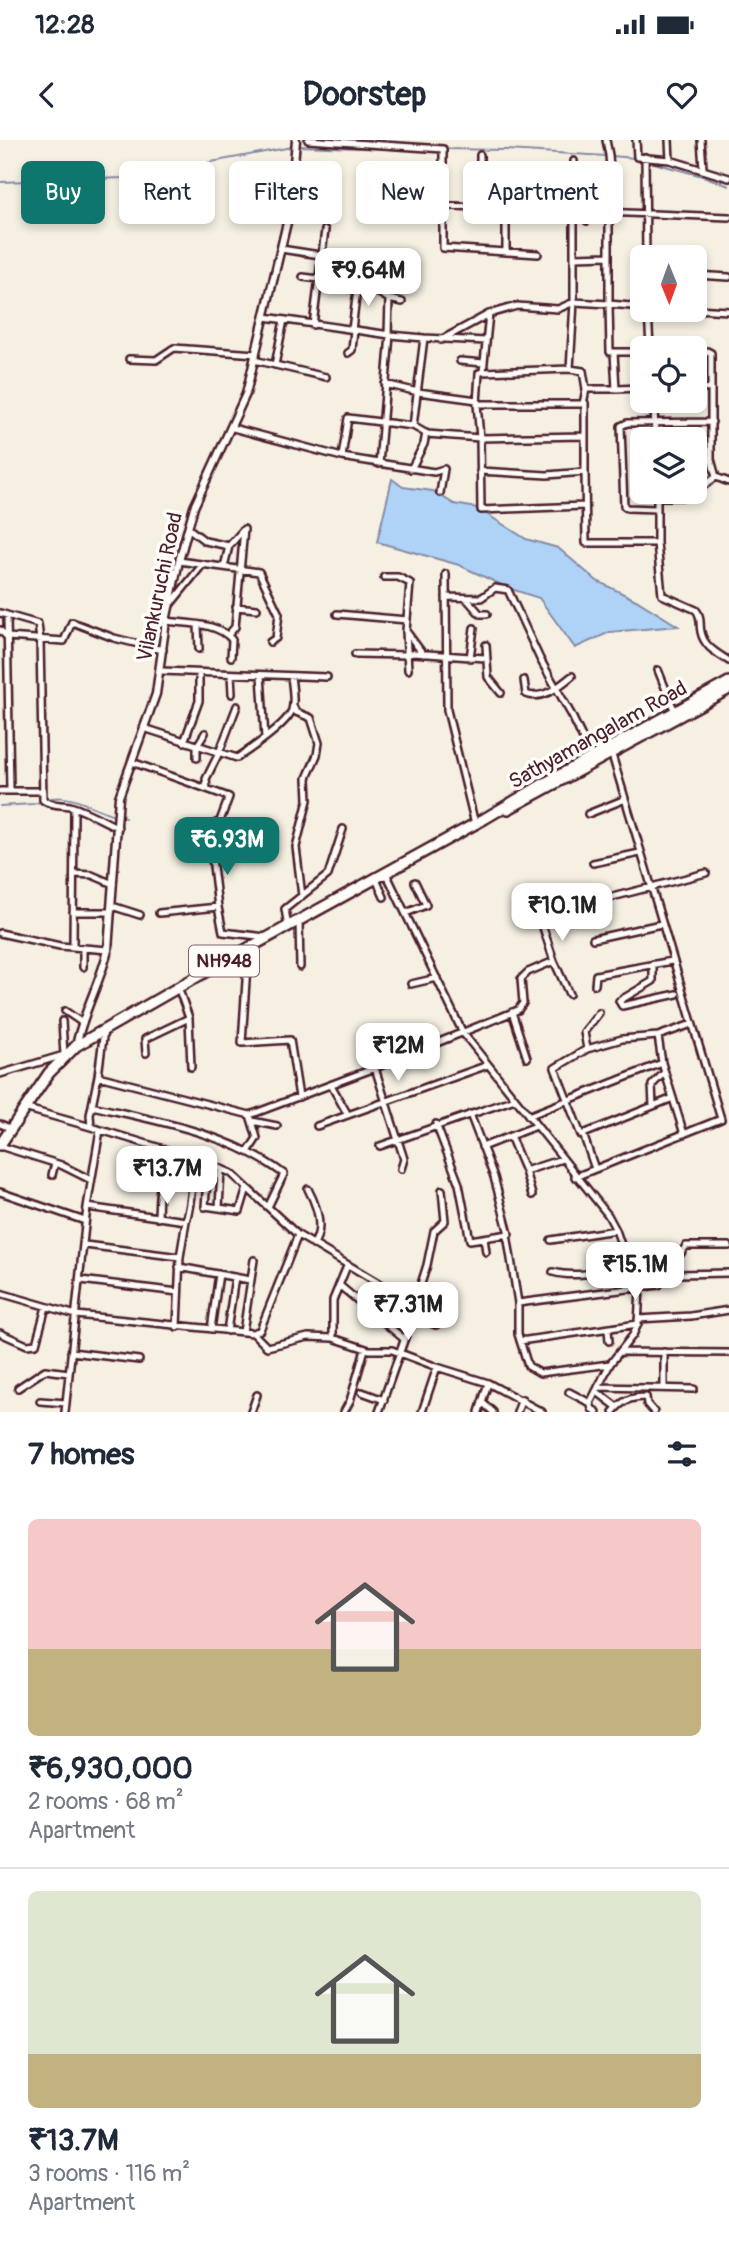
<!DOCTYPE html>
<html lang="en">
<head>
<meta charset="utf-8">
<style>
  body { margin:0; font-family:Pangolin,sans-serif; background:#f2f2f3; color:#1f2937; height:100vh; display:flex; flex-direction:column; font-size:26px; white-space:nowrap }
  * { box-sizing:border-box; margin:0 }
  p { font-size:23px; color:#747a83 }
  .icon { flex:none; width:38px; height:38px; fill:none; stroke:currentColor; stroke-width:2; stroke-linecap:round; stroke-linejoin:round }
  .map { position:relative; height:1272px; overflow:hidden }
  .panel { display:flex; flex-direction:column; background:#fff; flex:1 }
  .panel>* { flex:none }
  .top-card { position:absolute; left:21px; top:21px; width:688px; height:63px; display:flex; gap:14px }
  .needle { width:46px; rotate:179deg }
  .controls { position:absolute; left:630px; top:105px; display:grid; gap:14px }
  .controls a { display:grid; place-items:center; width:77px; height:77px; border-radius:10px; background:#fff; box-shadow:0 4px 10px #0003; font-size:35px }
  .price { position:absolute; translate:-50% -60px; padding:0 16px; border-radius:14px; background:#fff; color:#222; font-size:23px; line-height:46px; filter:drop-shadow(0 2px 4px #0008) }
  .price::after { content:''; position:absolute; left:50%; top:42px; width:21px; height:16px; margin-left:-10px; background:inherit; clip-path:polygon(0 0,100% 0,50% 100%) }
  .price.active { background:#0f766e; color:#fff }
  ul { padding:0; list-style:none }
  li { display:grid; align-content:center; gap:14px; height:371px; padding:0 28px }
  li+li { border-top:2px solid #e0e1e3 }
  li span { display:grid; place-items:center; height:217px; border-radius:10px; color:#555 }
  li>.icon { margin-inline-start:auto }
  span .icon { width:126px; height:126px; fill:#fffc; stroke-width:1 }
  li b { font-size:30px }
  h2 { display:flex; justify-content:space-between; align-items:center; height:84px; padding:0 28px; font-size:30px }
  .chip { padding:0 24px; border-radius:10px; background:#fff; box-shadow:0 4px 10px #0003; font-size:24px; line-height:63px }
  .chip.active { background:#0f766e; color:#fff }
  .status { display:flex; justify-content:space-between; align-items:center; height:49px; padding:0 35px; background:#fff; direction:ltr }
  .status svg { height:19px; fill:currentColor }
  header { display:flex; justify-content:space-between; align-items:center; height:91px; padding:0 28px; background:#fff; font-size:32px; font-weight:800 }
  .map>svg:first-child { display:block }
  .water { fill:#aed3f7; stroke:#868ba5; stroke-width:2 }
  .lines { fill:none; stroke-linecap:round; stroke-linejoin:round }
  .stream { stroke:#868ba5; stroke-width:2 }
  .minor-casing { stroke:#4a1f2b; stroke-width:10 }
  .tertiary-casing { stroke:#4a1f2b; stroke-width:11 }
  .trunk-casing { stroke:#4a1f2b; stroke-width:14 }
  .minor { stroke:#fdfcf7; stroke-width:5 }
  .tertiary { stroke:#fdfcf7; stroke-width:6 }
  .trunk { stroke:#fdfcf7; stroke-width:9 }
  .labels { text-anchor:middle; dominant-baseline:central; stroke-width:7; stroke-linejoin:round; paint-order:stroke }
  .shield { fill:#fdfcf7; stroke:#806168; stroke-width:2 }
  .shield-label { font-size:19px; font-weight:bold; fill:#4a1f2b }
  .street-label { font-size:21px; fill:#4a1f2b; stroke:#fdfcf7 }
</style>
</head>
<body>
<div class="status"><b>12:28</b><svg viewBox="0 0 49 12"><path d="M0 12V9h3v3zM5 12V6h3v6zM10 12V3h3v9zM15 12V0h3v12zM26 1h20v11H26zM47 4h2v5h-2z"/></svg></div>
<header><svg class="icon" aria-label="back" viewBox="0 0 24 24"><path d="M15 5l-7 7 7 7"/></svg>Doorstep<svg class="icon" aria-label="heart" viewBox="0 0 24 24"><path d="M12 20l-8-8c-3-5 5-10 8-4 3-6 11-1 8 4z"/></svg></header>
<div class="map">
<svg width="729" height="1272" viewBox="0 0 729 1272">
  <rect width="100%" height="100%" fill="#f6f0e3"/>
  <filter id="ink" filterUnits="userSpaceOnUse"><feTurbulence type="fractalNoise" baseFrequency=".0143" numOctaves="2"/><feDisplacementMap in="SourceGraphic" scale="14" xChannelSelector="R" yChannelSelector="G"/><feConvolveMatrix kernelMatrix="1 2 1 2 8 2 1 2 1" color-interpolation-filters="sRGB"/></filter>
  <g filter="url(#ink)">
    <path class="water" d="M392,339L403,347L433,351L454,364L477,368L526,399L558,408L597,441L636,460L678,486L610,492L575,508L539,458L508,448L459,425L377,402Z"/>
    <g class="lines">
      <path class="stream" d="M297,6L421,10
        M444,9L507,10L606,16
        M612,16L634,18
        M639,19L706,37L729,46
        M0,42L124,38L292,7
        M46,660C70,650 101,674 125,678
        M0,666L33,664L40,662"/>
      <defs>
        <path id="minor" d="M308,0L443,9V108L538,114
          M606,0L609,15L613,71
          M636,0L637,17L670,20L729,38
          M669,0L670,20
          M701,0L703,28
          M645,17L646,117
          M574,21V162L609,164L610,212H614L616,249L642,248
          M378,28L443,29
          M514,31L515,68
          M480,44L488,33
          M377,63L729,77
          M480,67V15
          M609,71V164L642,167
          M587,81L592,70
          M281,109L359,121L360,125L352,190
          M506,112V84
          M574,117L609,116
          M695,135L729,137
          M303,137L319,139
          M357,149L377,152L389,159L402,162
          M695,169L729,171
          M648,170L650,208
          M265,177L390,195L424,198L413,286L427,294L480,298L481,370L584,366
          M313,185L325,90
          M388,195L389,159
          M424,198L486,201
          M441,200L489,174L517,166L558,169L574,162L570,229
          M614,212H642
          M348,213L352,210L354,190
          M129,219L156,220L174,208L256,214
          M254,220L326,237
          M460,221L484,223
          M275,225L284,180
          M483,232L489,174
          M385,244L418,252L477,260
          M695,248L711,249V213L707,211
          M711,249V319L716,337L729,342
          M654,261L655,299
          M585,263V296L480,298L477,264H583L586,249H616
          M477,264L479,233L482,232L570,229L583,231L586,249
          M233,288L342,317L348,278L413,286
          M342,317L434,332L444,329L440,353
          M379,324L390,195
          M411,329L424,304L426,293
          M480,331L547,335L585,332L586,403H657
          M585,332V296
          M657,352V403L662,455L696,470C702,477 699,483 701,492C704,507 717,513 729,521
          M695,352L716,337
          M657,357H682L694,352
          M657,369L627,368L624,366L621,286L627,283L712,282
          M188,388L205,401L229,406
          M179,421L259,432L279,474L276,498L270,502
          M224,427L229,406L244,389L235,487L228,495
          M446,434L447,570L475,684
          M384,437H398L410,443L406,491L408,530
          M446,457L481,458L495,448L508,450L540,519L571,574L592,618
          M466,458L480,474H487
          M170,465L203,424
          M236,467L257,469
          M0,473L38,484L40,500L43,660C51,666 60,664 70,666C87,671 102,680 118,688
          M337,474L407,480
          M7,475L10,651
          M166,481C187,484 218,482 232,500L231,517
          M198,485L199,509
          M0,490L7,497L64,501L72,482L114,498L163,510
          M406,491L423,514
          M486,505L488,537L501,553
          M355,514L407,515L413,513L485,518
          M470,518L474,488
          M658,530L675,572
          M161,531L327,537
          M231,534L232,554
          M261,535L265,598
          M524,540L526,554C543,561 559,546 572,536
          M293,566L296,572L311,578L319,603L317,615L307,638L308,660L296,707L302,756
          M144,588L237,618C251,609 287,584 292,570C295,560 292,546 291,536
          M184,602L199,561V533
          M197,618V606L205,593
          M132,622L229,657L220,681L216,683L209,693L218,767L223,792L266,797
          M207,649L206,639L219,613L237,566
          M0,651H41
          M588,674L623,660
          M593,723L640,713
          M386,733L463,893L608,1075L616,1090L629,1128L640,1148L638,1184L633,1195L610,1224L590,1263L592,1269L597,1272
          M74,734L92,735L113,744
          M376,739L384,757
          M534,760L554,821L569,854
          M581,765L706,733
          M112,766L140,775
          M73,772H111
          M159,773L218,767
          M406,773L426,765L415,742
          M299,781L300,827
          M288,787L285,769L328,735L343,689
          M0,793L60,806L108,810
          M593,799L661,784
          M73,807L74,668
          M83,808V827
          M248,810L242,903L290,900L299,957
          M653,824V841L619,861L622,866L677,854
          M411,844L437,838
          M595,845L596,835L672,821
          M178,847L189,878L191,927
          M65,871L81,882
          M512,872L527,918
          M62,881L64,915
          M104,890L98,936L250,975L375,928L518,870L523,863L521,839L528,832L554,821
          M658,896L662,923L684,994
          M587,909L584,892L599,873
          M146,913L145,899L189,878
          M375,928L404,1019L401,1029
          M0,934L64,915
          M98,936L90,975L91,987L200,1020L231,1033L298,1095L412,1163L414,1172L379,1272
          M331,945L348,975
          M673,958L581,995L555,928L587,909L622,899L658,896L692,884
          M92,966C157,981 229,993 284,1034L268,1067
          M653,966L652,945L665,932
          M24,968L91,987
          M528,976L662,923
          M252,981L277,986
          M0,984L10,988
          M436,984L459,1044L470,1100L509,1094L494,1037L470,974
          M317,986L488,925
          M583,994L595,1029
          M510,996L525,1031L562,1019
          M0,1006L61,1025L91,1040
          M380,1006L515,959
          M482,1007L536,986
          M248,1012L257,998L250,975
          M525,1031L532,1055
          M52,1035L55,1023
          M575,1037L721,979L612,615
          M308,1049C317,1066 325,1088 313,1105
          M0,1052L85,1081
          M205,1066L240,1071L247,1048
          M87,1067L186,1081L180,1117L177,1187
          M205,1067L208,1024
          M219,1068L221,1029
          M158,1078C159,1050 157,1031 184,1016
          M186,1081C193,1060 191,1040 195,1019
          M507,1094L518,1163V1194L528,1226L540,1233L610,1224
          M484,1098L486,1112
          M551,1100L616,1090
          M85,1105L180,1117
          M179,1127L250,1140
          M553,1132C577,1139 604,1130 629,1128
          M678,1134L729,1133
          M81,1140L178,1152
          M339,1145L404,1199
          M0,1153L76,1175L253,1193L260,1190L298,1095
          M518,1163L659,1145L686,1106H729
          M414,1166L427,1125L434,1091L445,1081L442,1050
          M413,1176L436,1185
          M638,1179L691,1176L729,1170
          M211,1189L219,1134
          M608,1189L609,1201
          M227,1191L235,1137
          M243,1192L254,1120
          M0,1193L27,1205L36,1204L46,1167
          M253,1193L267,1207L308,1197L333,1198L369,1210H392L437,1227L488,1243L542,1272
          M333,1198V1160L347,1126
          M520,1201L638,1184
          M71,1212L139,1220
          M621,1212L729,1213
          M598,1247L694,1249
          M18,1248L45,1230L69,1233
          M664,1248V1212
          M596,1251L617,1267
          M362,1252L384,1260
          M569,1252L590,1263
          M646,1257L647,1264L654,1272
          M40,1261L66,1263
          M482,1262L493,1272
          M65,1272L87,1067L100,990
          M251,1272L257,1255
          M344,1272L350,1261L365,1209
          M422,1272L437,1227
          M479,1272L488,1243
          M517,1272L522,1259
          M613,1272C623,1260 631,1257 646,1257"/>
        <path id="tertiary" d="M76,906C83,872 100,843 108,810L119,657L156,554L166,481L179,421L194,367L246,254L290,70L296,0"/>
        <path id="trunk" d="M508,669L729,549
          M0,1005L49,933L76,906L214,827L484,679L545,643L729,542"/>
      </defs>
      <use href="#minor" class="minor-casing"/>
      <use href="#tertiary" class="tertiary-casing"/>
      <use href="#trunk" class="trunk-casing"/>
      <use href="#minor" class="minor"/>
      <use href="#tertiary" class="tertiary"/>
      <use href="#trunk" class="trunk"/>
    </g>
  </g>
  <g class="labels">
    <rect class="shield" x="189" y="805.5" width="70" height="31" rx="5"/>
    <g class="shield-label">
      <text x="224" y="821">NH948</text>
    </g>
    <g class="street-label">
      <text transform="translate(160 447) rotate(-78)">Vilankuruchi Road</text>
      <text transform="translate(598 595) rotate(-29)">Sathyamangalam Road</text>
    </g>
  </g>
</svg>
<div class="controls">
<a><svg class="needle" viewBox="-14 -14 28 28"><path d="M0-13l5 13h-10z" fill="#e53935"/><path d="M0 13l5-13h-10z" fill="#747a83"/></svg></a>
<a><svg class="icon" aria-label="locate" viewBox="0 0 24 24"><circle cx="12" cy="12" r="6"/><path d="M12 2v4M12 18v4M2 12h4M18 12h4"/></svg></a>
<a><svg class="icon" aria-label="layers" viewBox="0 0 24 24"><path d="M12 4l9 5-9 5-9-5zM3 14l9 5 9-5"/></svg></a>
</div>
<b class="price" style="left:368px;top:168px">₹9.64M</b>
<b class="price active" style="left:227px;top:737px">₹6.93M</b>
<b class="price" style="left:562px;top:803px">₹10.1M</b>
<b class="price" style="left:398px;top:943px">₹12M</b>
<b class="price" style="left:167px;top:1066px">₹13.7M</b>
<b class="price" style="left:635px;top:1162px">₹15.1M</b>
<b class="price" style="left:408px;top:1202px">₹7.31M</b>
<div class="top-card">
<a class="chip active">Buy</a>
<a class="chip">Rent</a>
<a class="chip">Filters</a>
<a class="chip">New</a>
<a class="chip">Apartment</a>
</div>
</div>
<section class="panel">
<h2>7 homes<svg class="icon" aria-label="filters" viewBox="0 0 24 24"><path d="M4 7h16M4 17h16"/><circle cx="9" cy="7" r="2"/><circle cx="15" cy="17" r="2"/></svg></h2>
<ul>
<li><span style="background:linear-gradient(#f6c9c9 60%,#c2b280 0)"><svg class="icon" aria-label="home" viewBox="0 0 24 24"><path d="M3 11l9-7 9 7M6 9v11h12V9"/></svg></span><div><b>₹6,930,000</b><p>2 rooms · 68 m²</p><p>Apartment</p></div></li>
<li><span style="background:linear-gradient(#dfe7d0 75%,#c2b280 0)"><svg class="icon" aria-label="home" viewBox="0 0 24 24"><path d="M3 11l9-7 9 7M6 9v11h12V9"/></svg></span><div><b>₹13.7M</b><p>3 rooms · 116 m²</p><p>Apartment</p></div></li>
</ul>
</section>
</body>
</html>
